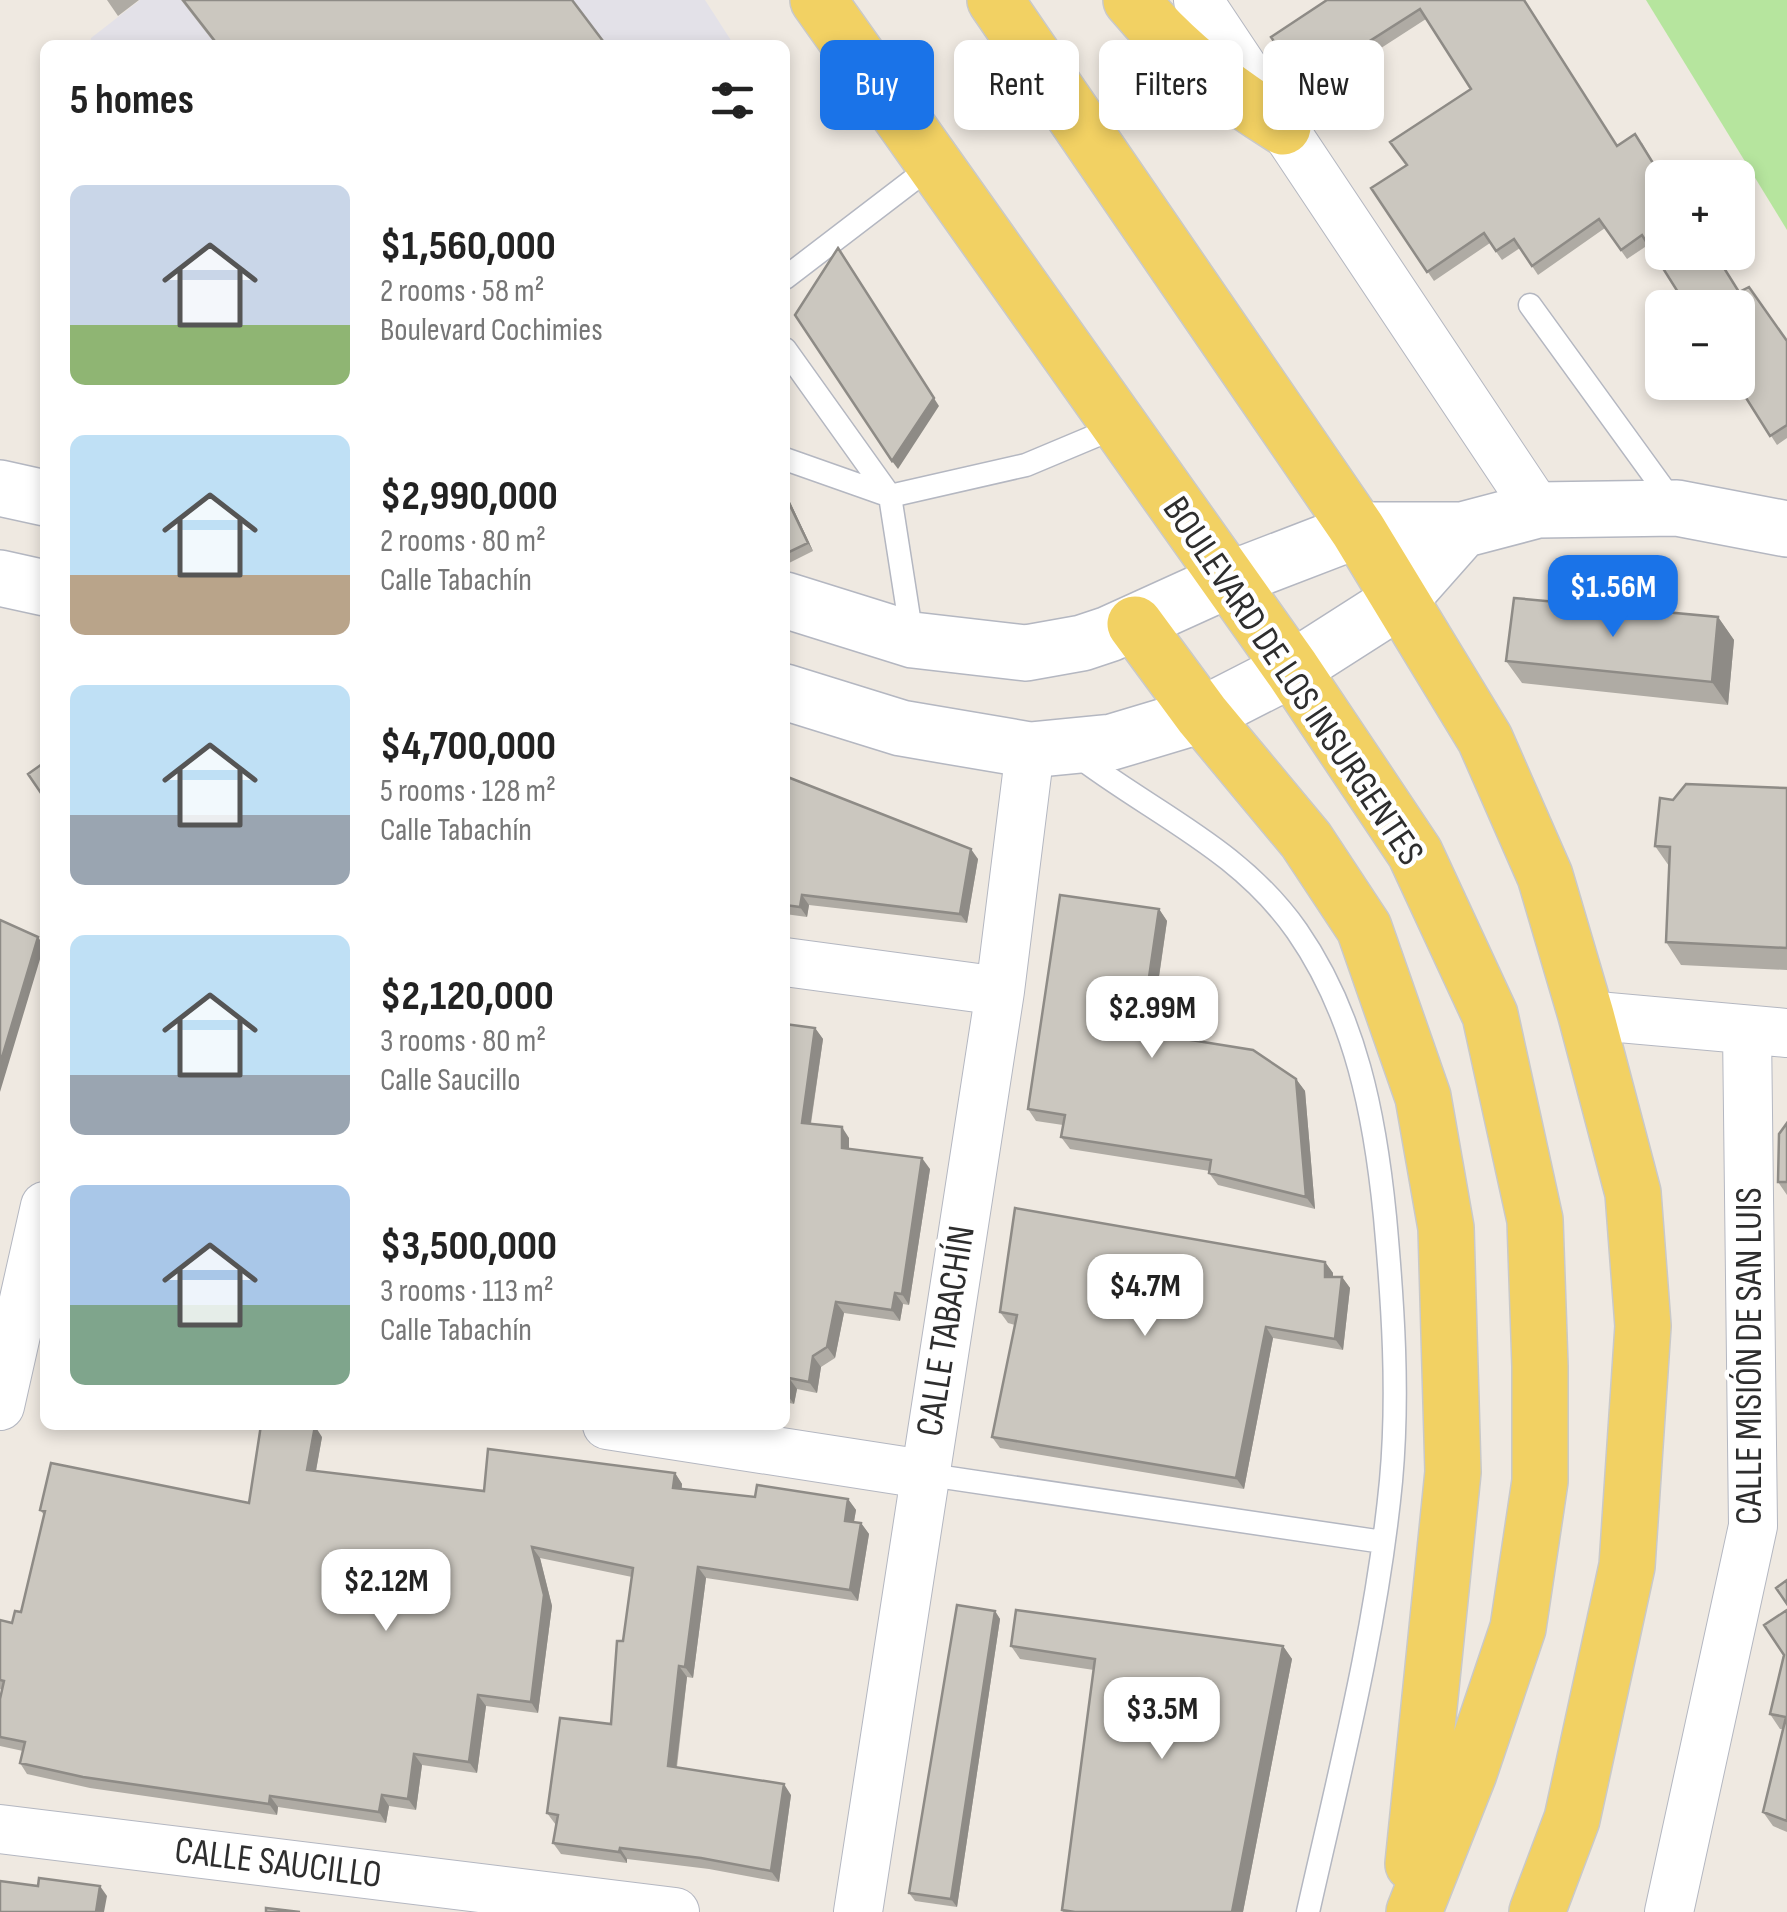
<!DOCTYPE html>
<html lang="en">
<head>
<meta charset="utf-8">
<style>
  body { margin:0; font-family:"Sofia Sans Condensed",sans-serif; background:#f6f6f6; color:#222; height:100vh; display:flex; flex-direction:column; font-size:38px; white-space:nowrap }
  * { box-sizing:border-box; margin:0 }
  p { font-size:32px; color:#767676 }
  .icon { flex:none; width:55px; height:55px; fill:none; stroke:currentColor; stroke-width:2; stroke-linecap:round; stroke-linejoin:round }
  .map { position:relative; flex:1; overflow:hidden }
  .sheet { position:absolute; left:40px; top:40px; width:750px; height:1390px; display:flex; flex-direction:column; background:#fff; border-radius:15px; box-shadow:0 5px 15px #0003 }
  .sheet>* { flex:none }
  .hud { position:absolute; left:820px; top:40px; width:815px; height:90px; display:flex; gap:20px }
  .controls { position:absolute; left:1645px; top:160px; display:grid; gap:20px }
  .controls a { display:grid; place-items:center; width:110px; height:110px; border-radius:15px; background:#fff; box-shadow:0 5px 15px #0003; font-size:50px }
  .price { position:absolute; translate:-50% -85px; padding:0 22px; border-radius:20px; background:#fff; color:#222; font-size:32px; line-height:65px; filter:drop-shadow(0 2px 5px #0008) }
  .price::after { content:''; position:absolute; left:50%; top:60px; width:30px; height:22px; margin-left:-15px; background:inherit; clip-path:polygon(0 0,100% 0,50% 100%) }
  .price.on { background:#1a73e8; color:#fff }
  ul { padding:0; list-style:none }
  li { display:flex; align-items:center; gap:30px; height:250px; padding:0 30px }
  li span { display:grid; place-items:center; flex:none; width:280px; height:200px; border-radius:15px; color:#555 }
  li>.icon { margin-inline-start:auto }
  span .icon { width:120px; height:120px; fill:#fffc; stroke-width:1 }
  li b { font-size:42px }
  h2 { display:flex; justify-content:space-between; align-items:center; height:120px; padding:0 30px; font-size:42px }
  .tag { padding:0 35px; border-radius:15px; background:#fff; box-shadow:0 5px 15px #0003; font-size:35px; line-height:90px }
  .tag.on { background:#1a73e8; color:#fff }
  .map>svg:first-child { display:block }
  .industrial { fill:#e3e1e8 }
  .green { fill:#b6e59e }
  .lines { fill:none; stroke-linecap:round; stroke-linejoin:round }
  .service-casing { stroke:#b4b7c1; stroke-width:25 }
  .minor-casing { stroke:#b4b7c1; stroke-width:50 }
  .secondary-casing { stroke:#b4b7c1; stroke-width:58 }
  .primary-casing { stroke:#c9c9c9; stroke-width:58 }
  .service { stroke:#fff; stroke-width:22 }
  .minor { stroke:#fff; stroke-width:48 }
  .secondary { stroke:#fff; stroke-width:55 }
  .primary { stroke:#f2d163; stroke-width:55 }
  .wall { fill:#afaba4 }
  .shaded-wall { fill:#8e8b86 }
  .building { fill:#cbc7bf; stroke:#8e8b86; stroke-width:2.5 }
  .labels { text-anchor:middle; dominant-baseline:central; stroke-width:9; stroke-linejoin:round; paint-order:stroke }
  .street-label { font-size:38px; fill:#2e2e2e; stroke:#fff }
</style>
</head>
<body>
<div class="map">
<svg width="1787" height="1912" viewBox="0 0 1787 1912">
  <rect width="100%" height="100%" fill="#efe9e1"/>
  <path class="industrial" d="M140,0H705L734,45H90L91,38Z"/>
  <path class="green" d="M1646,0H1787V230Z"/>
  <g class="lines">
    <defs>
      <path id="service" d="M785,278L934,164
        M1530,305L1675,505
        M785,349L890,496L912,637
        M785,459L890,496L1026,465L1119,426
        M1074,753C1152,813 1239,848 1297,931C1356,1016 1375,1116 1385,1217C1393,1304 1399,1394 1391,1481C1377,1627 1340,1770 1308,1912
        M923,1474L1383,1542"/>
      <path id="minor" d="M1198,0L1538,510
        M785,962L1000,991
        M1586,1015L1787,1033
        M0,1406L45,1206
        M607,1425L923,1474
        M0,1829L675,1912
        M858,1912L1000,991L1030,750
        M1669,1912L1753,1526L1747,1030"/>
      <path id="secondary" d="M0,488L45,498
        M0,578L45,588
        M785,600L913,640L1026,653L1082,643L1109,634L1228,580L1358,530H1462L1538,510L1677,508L1787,529
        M785,692L901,728L1030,750L1112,742L1202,715L1292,669L1400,600L1462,530"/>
      <path id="primary" d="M818,0L1292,669L1415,853L1490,1015L1535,1220L1540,1366V1481L1518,1628L1469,1773L1414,1912
        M995,0L1358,530L1485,739L1545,876L1586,1015L1633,1193L1643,1326L1627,1566L1572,1819L1537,1912
        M1131,0C1175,53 1225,91 1283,127
        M1135,624L1202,715L1306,840L1364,928L1423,1097L1446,1228L1453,1472L1413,1864"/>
    </defs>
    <use href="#service" class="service-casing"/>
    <use href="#minor" class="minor-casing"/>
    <use href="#secondary" class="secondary-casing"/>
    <use href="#primary" class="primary-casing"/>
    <use href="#service" class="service"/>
    <use href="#minor" class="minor"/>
    <use href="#secondary" class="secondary"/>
    <use href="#primary" class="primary"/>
  </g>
  <path class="wall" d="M107,0H139L118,16Z
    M181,0H572L606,45H216Z
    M1327,0H1524L1617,146L1642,143L1662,178V252L1740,292L1787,341V438L1777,445L1648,245L1627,259L1605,228L1538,275L1520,248L1502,260L1490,243L1434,281L1371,188L1407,165L1471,89L1426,19L1347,70L1368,103L1330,126L1271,37Z
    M785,495L790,502L813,551L785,565Z
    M1718,617L1734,640L1728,705L1522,683L1506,661Z
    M785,776L978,859L967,923L809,905L807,917L785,914Z
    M1787,788V970L1681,965L1666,942L1669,866L1655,846L1673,800Z
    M1159,909L1167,921L1151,1034L1296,1079L1305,1091L1315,1209L1218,1185L1209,1173L1210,1171L1070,1149L1061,1137L1063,1125L1036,1121L1028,1109Z
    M785,1024L815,1028L823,1039L811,1124L849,1138V1149L930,1169L909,1305L903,1304L900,1321L844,1313L835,1358L821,1367L817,1393L797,1389L794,1404L785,1402Z
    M1787,1123V1195L1778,1182Z
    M1325,1262L1333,1273V1277H1342L1350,1288L1343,1350L1273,1338L1244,1489L1000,1448L992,1437L1015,1325L1008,1323L1000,1312Z
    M322,1437L316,1471L484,1491L675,1473L682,1484V1489L755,1497L848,1499L856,1510L854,1522L861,1523L869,1534L858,1601L706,1578L693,1678L687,1677L677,1767L791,1795L779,1882L709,1869L627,1859V1863L561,1854L553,1843L556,1825L547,1813L611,1724L632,1577L540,1558L552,1606L538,1713L486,1706L477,1773L422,1765L416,1810L389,1806L386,1823L278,1807L277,1815L90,1788L27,1774L20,1763L23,1751L0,1746V1699L2,1690L0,1689V1620L12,1623L21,1612L44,1515L40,1510L249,1503Z
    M1787,1610V1832L1773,1826L1763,1812L1783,1729H1780L1770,1714L1784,1655Z
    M995,1611L1000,1619L957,1907L915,1901L909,1893Z
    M1011,1646H1283L1292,1659L1243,1912H1063L1062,1910L1094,1670L1020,1659Z"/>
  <path class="shaded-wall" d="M838,248L939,406L898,469L892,461Z
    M785,495L790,502L813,551L808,543Z
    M1718,617L1734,640L1728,705L1712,682Z
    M971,849L978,859L967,923L960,914Z
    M802,895L809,905L807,917L800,907Z
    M1159,909L1167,921L1149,1044L1141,1032Z
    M38,937L44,946L0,1092V1064Z
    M815,1028L823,1039L809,1134L802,1123Z
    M1296,1079L1305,1091L1315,1209L1306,1197Z
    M842,1127L849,1138V1159L842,1148Z
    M922,1158L930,1169L909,1305L902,1294Z
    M1325,1262L1333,1273V1288L1325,1277Z
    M1342,1277L1350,1288L1343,1350L1335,1339Z
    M895,1293L903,1304L900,1321L892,1310Z
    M836,1302L844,1313L835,1358L827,1347Z
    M1266,1327L1273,1338L1244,1489L1236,1478Z
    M813,1356L821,1367L817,1393L809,1382Z
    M789,1378L797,1389L794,1404L786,1393Z
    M315,1426L322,1437L314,1481L307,1470Z
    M675,1473L682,1484L680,1499L673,1488Z
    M848,1499L856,1510L852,1532L845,1521Z
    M861,1523L869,1534L858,1601L850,1590Z
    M532,1547L540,1558L552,1606L538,1713L531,1702Z
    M698,1567L706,1578L693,1678L685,1667Z
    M995,1611L1000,1619L957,1907L951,1899Z
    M1283,1646L1292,1659L1243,1912H1232Z
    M679,1666L687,1677L675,1777L668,1766Z
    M478,1695L486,1706L477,1773L469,1762Z
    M414,1754L422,1765L416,1810L408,1799Z
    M784,1784L791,1795L779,1882L771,1871Z
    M382,1795L389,1806L386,1823L379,1812Z
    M270,1796L278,1807L277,1815L269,1804Z
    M620,1848L627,1859V1863L619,1852Z
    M100,1886L107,1896L104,1912H96Z"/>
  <path class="building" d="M183,0H572L606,45H218Z
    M1327,0H1524L1617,146L1635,134L1661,176L1655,180L1662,191V252H1714L1739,292L1749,287L1787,341V425L1770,436L1736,382L1738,308H1688L1642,235L1621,250L1599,219L1532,266L1514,239L1496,251L1484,233L1427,272L1371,188L1407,165L1390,142L1471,89L1420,9L1340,60L1361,94L1324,117L1271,37Z
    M838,248L934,398L892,461L795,315Z
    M785,495L808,543L785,554Z
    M1514,598L1718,617L1712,682L1506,661Z
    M45,762V799L28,774Z
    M785,776L971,849L960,914L802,895L800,907L785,905Z
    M1686,784L1787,788V948L1666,942L1670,847L1655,846L1660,798L1673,800Z
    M1060,895L1159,909L1141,1032L1253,1050L1296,1079L1306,1197L1209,1173L1211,1160L1061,1137L1065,1115L1028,1109Z
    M0,920L38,937L0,1064Z
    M785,1024L815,1028L802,1123L842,1127V1148L922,1158L902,1294L895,1293L892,1310L836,1302L827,1347L813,1356L809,1382L789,1378L786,1393Z
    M1787,1123V1182H1778L1779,1134Z
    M1015,1208L1325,1262V1277H1342L1335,1339L1266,1327L1236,1478L992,1437L1017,1315L1000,1312Z
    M261,1425L315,1426L307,1470L484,1491L488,1449L675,1473L673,1488L755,1497L757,1485L848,1499L845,1521L861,1523L850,1590L698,1567L685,1667L679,1666L668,1766L784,1784L771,1871L701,1858L620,1848L619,1852L553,1843L558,1815L547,1813L560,1718L611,1724L617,1641H623L633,1568L532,1547L544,1595L531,1702L478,1695L469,1762L414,1754L408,1799L382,1795L379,1812L270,1796L269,1804L83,1777L20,1763L25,1742L0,1737V1699L4,1681L0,1680V1620L12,1623L15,1611L21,1612L45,1511L40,1510L51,1463L249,1503Z
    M1787,1580V1604L1776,1588Z
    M957,1605L995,1611L951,1899L909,1893Z
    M1016,1610L1283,1646L1232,1912H1075L1062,1910L1095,1659L1011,1646Z
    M1787,1610V1821L1763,1812L1786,1717L1770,1714L1784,1655L1764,1625Z
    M39,1878L100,1886L96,1912H0V1881L38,1886Z
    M266,1908L300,1912H266Z"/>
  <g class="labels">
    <g class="street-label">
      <text transform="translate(1293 681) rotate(56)">BOULEVARD DE LOS INSURGENTES</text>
      <text transform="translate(946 1331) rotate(-81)">CALLE TABACHÍN</text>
      <text transform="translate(1749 1356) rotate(-90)">CALLE MISIÓN DE SAN LUIS</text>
      <text transform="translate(278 1863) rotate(7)">CALLE SAUCILLO</text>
    </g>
  </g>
</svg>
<div class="controls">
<a>+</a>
<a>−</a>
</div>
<b class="price on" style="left:1613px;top:640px">$1.56M</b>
<b class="price" style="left:1152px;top:1061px">$2.99M</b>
<b class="price" style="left:1145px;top:1339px">$4.7M</b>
<b class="price" style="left:386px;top:1634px">$2.12M</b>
<b class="price" style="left:1162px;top:1762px">$3.5M</b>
<div class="hud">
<a class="tag on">Buy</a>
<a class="tag">Rent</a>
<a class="tag">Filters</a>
<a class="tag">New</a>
</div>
<section class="sheet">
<h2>5 homes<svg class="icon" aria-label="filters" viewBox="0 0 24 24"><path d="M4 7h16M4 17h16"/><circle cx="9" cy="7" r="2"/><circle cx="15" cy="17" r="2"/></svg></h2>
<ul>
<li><span style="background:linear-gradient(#c9d6e8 70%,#8fb573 0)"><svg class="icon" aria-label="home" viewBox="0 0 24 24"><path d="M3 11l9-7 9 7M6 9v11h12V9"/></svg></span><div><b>$1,560,000</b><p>2 rooms · 58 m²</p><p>Boulevard Cochimies</p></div></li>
<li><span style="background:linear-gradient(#bfe0f5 70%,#b9a48a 0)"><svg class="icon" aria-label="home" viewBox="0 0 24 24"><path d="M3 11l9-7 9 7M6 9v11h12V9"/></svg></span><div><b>$2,990,000</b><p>2 rooms · 80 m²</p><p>Calle Tabachín</p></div></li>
<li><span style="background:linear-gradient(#bfe0f5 65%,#9aa5b1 0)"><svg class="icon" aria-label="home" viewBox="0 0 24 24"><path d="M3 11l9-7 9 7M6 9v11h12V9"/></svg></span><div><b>$4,700,000</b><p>5 rooms · 128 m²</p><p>Calle Tabachín</p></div></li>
<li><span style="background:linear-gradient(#bfe0f5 70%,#9aa5b1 0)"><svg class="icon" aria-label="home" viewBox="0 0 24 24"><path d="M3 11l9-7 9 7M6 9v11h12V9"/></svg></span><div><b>$2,120,000</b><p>3 rooms · 80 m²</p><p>Calle Saucillo</p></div></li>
<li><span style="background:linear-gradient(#a9c7e8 60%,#7fa58c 0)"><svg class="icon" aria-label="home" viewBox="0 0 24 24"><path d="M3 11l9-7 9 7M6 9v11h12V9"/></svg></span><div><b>$3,500,000</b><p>3 rooms · 113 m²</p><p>Calle Tabachín</p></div></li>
</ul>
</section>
</div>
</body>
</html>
